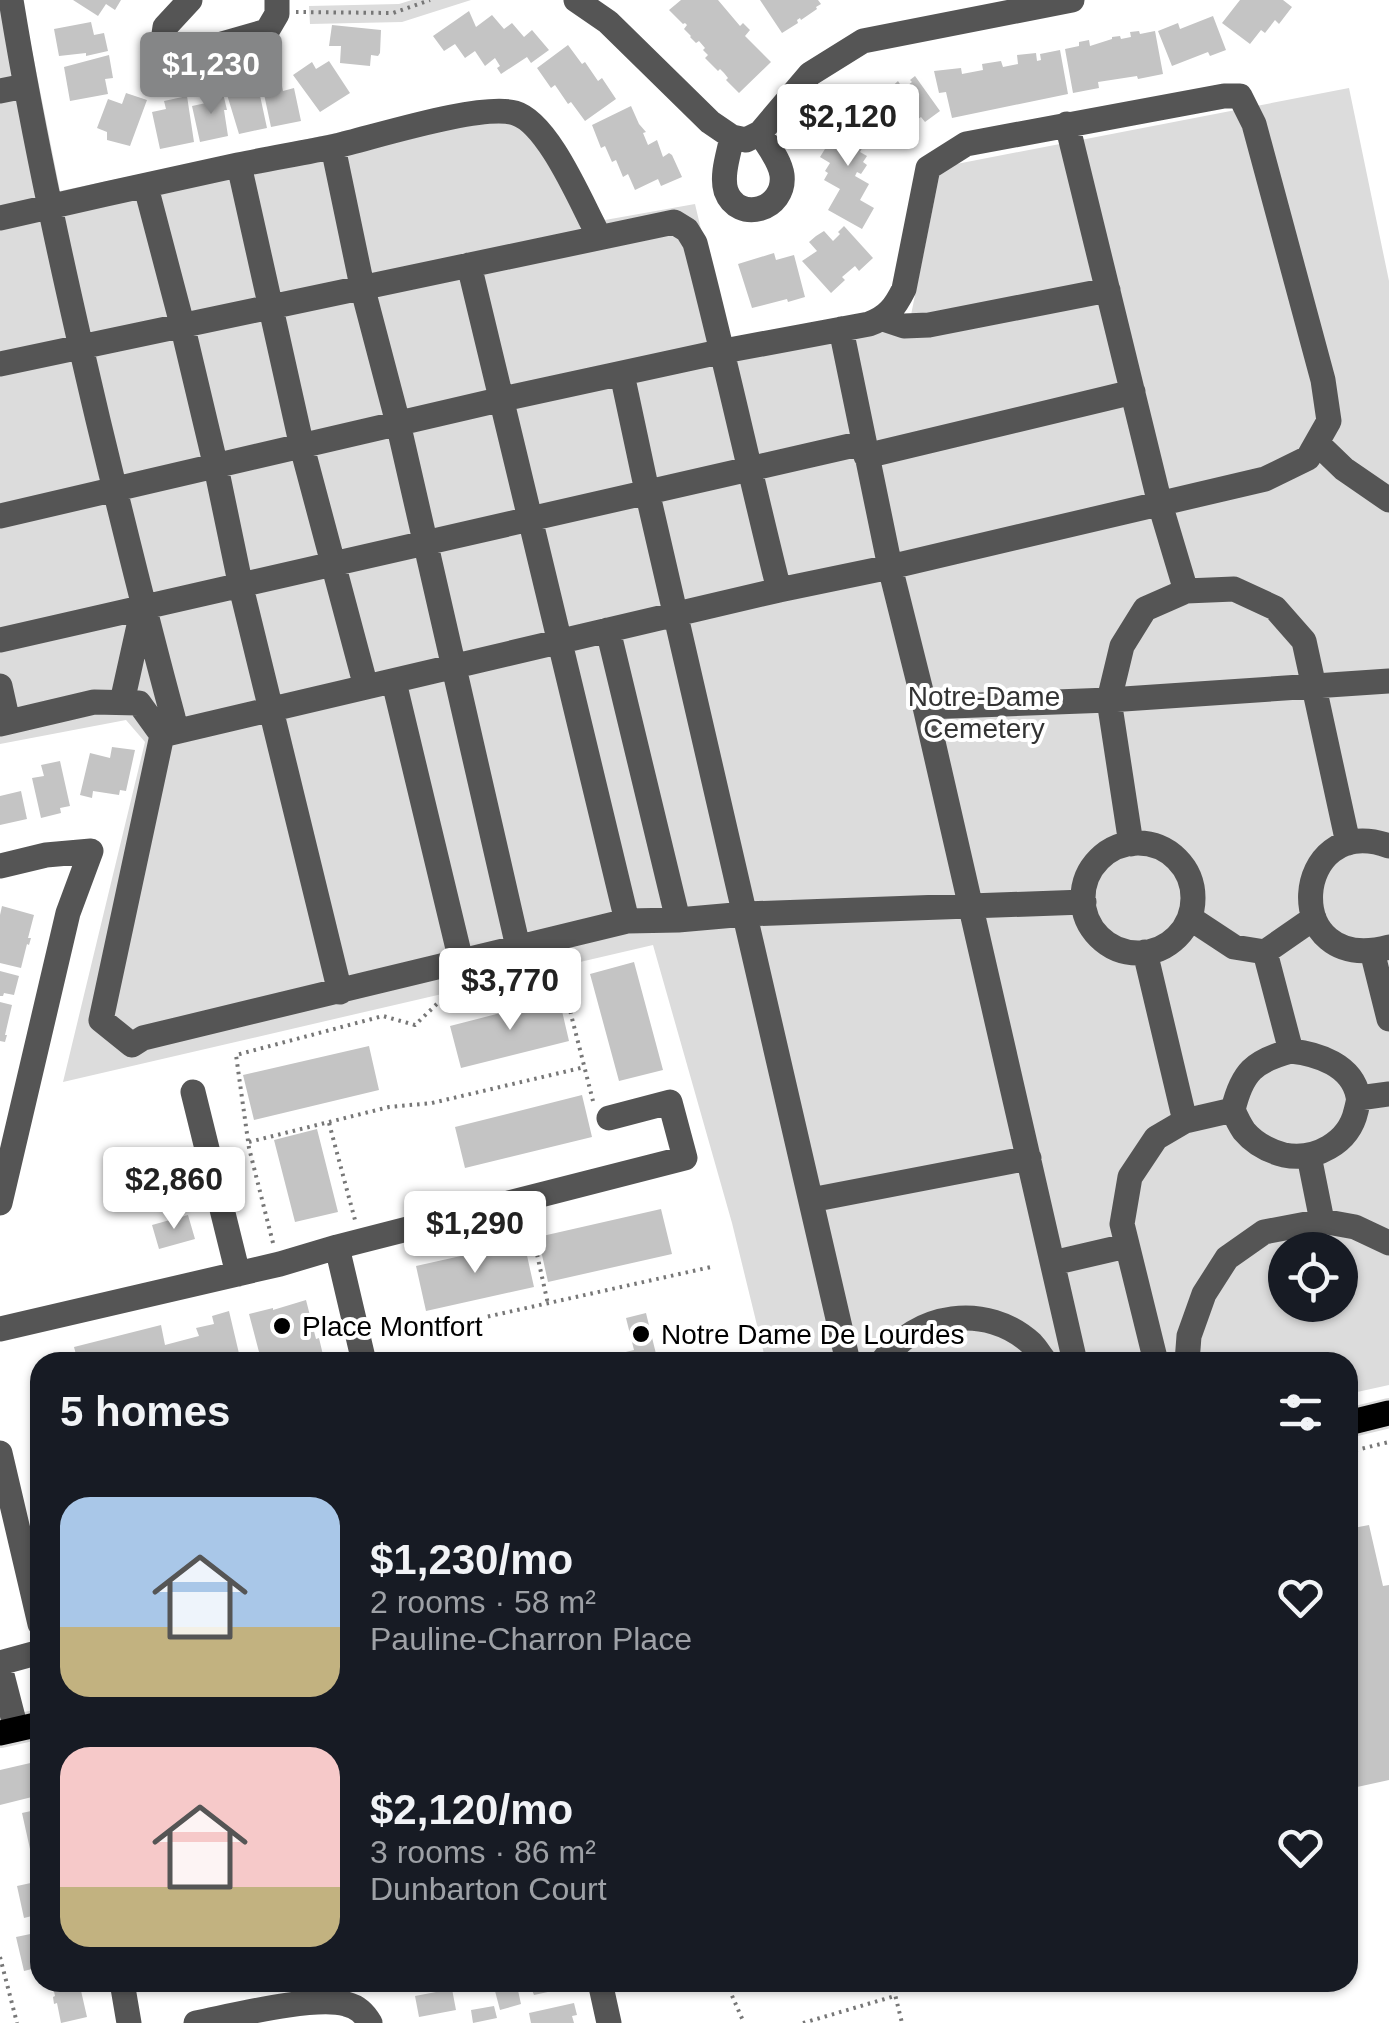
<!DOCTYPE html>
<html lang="en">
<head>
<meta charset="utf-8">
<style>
  body { margin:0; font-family:Helvetica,sans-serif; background:#242831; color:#f1f3f6; height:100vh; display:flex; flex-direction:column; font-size:38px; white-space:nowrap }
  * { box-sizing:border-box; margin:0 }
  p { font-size:32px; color:#9ea1a6 }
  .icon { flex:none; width:55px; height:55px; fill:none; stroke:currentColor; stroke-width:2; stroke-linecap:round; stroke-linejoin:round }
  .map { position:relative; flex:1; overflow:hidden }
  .panel { position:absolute; left:30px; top:1352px; width:1328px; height:640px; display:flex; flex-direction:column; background:#171b24; border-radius:30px; box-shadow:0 2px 8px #0004 }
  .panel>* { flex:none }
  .fabs { position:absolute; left:1268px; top:1232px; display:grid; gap:20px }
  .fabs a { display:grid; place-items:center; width:90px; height:90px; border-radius:50%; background:#171b24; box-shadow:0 2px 8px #0004; font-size:50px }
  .price { position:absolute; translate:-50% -85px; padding:0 22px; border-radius:10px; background:#fff; color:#222; font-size:32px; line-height:65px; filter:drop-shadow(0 2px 5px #0008) }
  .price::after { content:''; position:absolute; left:50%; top:60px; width:30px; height:22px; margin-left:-15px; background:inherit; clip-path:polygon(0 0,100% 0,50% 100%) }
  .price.current { background:#858687; color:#fff }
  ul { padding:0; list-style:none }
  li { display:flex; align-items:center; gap:30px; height:250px; padding:0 30px }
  li span { display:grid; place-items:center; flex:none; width:280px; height:200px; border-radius:30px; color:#555 }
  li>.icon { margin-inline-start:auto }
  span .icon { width:120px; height:120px; fill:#fffc; stroke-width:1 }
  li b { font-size:42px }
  h2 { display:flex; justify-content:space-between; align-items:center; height:120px; padding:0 30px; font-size:42px }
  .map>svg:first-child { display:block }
  .green { fill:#dcdcdc; fill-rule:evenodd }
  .building { fill:#c4c4c4 }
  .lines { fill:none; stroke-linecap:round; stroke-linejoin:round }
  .major-casing { stroke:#dbdbdb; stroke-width:30 }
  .path { stroke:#777; stroke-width:4; stroke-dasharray:2.5 5; stroke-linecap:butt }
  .minor { stroke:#555; stroke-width:25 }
  .major { stroke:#000; stroke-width:25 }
  .poi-dot { fill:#000; stroke:#fff; stroke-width:4 }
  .labels { text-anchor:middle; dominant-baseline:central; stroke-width:8; stroke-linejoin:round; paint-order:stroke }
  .park-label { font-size:28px; fill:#333; stroke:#fff }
  .poi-label { font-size:28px; fill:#000; stroke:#fff; text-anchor:start }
</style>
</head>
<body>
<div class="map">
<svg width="1389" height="2023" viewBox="0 0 1389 2023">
  <rect width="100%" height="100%" fill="#fff"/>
  <path class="green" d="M0,0H22L60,191L488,101L571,164L605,220L695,204L729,348L911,315L941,167L1349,88L1389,281V1385L1348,1394V1362H766L732,1223L653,945L63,1082L145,742L126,720L0,744ZM1285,1250H1340V1305H1285Z
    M412,0H471L402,22L310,24L309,6L399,4Z"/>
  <path class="building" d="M73,0H121L115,10L106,4L98,16Z
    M681,0H718L740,26L743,23L750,30L745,36L771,62L739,93L726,80L728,78L724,73L720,69L718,71L705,58L708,55L703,50L705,48L699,41L696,43L690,37L691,36L684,29L687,25L685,23L683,24L669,10Z
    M760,0H818L821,4L816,7L817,9L801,20L800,18L797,20L798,23L782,33Z
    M1240,0H1283L1292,7L1279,24L1275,20L1265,33L1261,30L1250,44L1222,23Z
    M469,11L476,27L492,15L504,29L512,23L524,37L532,30L549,50L531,63L527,57L501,74L497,68L500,66L495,58L485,66L475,51L465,58L455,44L444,51L433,36Z
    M1213,16L1226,50L1210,56L1208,52L1172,66L1158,31L1178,23L1180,29Z
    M91,22L94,35L104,33L108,51L86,56V53L59,56L54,29Z
    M332,25L381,30L380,53L378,56L371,55L370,66L340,63L341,46H329Z
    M1139,31L1140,34L1155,31L1163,74L1138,79L1137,76L1098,82L1099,88L1073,93L1065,49L1079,46V42L1089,40L1090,46L1112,39V37L1120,36L1121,39L1131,37L1130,32Z
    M568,45L582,64L585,62L598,81L602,78L616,99L585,121L571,102L568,104L555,85L551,88L537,68Z
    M1060,50L1068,94L952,118L946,92L939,93L934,71L961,68L962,74L983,70L982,64L1001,61L1003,67L1018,64L1017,55L1036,53L1037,61L1041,60L1040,54Z
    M109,55L113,78L105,79L108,94L70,101L64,67Z
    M329,61L350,93L320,112L293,75L312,62L316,69Z
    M280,76L283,91L294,88L301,121L271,127L261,80Z
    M915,76L940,111L925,122L921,117L907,127L901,119L882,132L856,96L872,85L875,90L881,87L885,93L898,81L903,89L912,82L910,80Z
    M243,84L246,94L259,91L267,128L239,134L225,88Z
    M222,89L227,110H224L228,136L200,142L192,106L206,103L204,92Z
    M126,93L147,100L130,146L107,140V132L97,128L108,99L122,104Z
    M187,96L194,142L160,149L152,112L166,109L164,101Z
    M631,106L639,124L646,132L643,133L648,145L657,140L663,157L669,153L672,155L682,177L661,186L658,179L635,190L628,174L623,177L616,160L612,162L605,146L601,148L592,125Z
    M839,112L872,131L860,152L867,156L863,162L867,165L861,174L857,172L855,176L869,184L860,200L874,208L862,229L828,210L840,189L824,180L828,173L825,171L830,163L820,157L833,136L826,133Z
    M844,226L873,258L859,271L855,266L842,277L845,280L831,293L802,261L817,251L809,242L816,236L824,231L833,241L840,234L838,232Z
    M774,253L776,260L794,255L805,297L788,302L787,299L752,308L738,264Z
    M112,747L135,750L126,791L120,790L119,795L93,791L92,798L80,795L90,753L110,758Z
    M60,761L70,806L60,808L61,813L41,818L32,778L44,776L41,765Z
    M21,791L27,819L0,825V796Z
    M2,906L34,915L28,938H31L29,945L27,944L21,968L0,963V915Z
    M634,962L663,1070L619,1081L590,974Z
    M0,971L19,976L14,995L4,993L3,996H0Z
    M559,998L569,1041L461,1068L450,1026Z
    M0,1002L12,1005L5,1035H7L5,1042L0,1041Z
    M369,1046L379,1090L254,1120L243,1075Z
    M582,1095L592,1137L465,1168L455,1127Z
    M317,1129L338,1212L295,1222L274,1140Z
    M661,1209L672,1254L548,1282L538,1237Z
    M188,1215L195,1239L159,1249L152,1225Z
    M524,1242L534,1287L426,1311L416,1266Z
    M306,1300L316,1339L319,1338L323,1355L319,1356L321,1362H256L254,1353L259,1352L249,1314L273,1308V1310Z
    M229,1311L241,1362H78L74,1347L161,1325L165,1345L199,1336L196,1328L214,1324L212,1316Z
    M646,1313L658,1362H598L597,1359L634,1350L626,1318Z
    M1369,1525L1383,1586L1389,1585V1780L1348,1789V1529Z
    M39,1761L40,1795L0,1805V1770Z
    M40,1809V1866L34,1867L22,1813Z
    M40,1881V1914L24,1918L17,1886Z
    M40,1932V1967L24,1971L16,1937Z
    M52,1982H79L87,2017L61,2023L57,2003L54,2004L53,1997L55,1996Z
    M521,1982H565L566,1988L534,1995L531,1988L523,1990Z
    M517,1986L521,2004L500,2010L495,1991Z
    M452,1989L456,2010L419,2017L415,1996Z
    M574,2003L577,2015L572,2016L574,2023H531L529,2013Z
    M494,2006L497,2018L473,2023L471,2010Z"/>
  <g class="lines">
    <defs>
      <path id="major" d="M1348,1423L1389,1413
        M0,1733L40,1724"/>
    </defs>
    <use href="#major" class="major-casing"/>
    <path class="path" d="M296,12L393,13L430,0
      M329,1123L355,1220
      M249,1142L389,1107L432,1103L585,1067
      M529,1218L548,1304
      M273,1243L249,1148L236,1055L383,1016L415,1025L441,1000L560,971L593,1101
      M400,1336L711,1267
      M1348,1452L1389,1442
      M0,1957L17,2023
      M726,1982L744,2023
      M892,1982L902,2023
      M803,2023L895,1996"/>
    <path class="minor" d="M11,0C34,141 65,280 98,420C122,519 146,618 173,717L162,735L101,1020L132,1045L143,1038L627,921L678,920L746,914L1084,902
      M190,0L165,27L163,41L170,50L215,46L267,31L277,14V0
      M576,0L608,22L710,122L732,137L746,140L760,133L810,74L863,41L1072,0
      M0,91L25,86
      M1067,124L1160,504L1186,591
      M732,137C729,153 721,175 726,191C738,224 786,210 782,175C780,160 767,145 760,133
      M333,147L362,286L398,423L518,947
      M239,165L302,447L366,687
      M146,187L182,324L216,467L241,587L340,992
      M0,218C79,200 159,182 238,165C271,158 304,153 336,146C375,137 481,103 515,113C549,123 582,205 599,236
      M469,265L627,921
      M883,319L904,326L929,325L1108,290
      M841,329L890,567L925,707L1075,1362
      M0,364L674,222L687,230L695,243C725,358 750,474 779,590
      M622,374L647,491L848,1362
      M1317,443L1344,469L1389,500
      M866,456L1133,392
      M0,516L503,399L724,351L869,324C888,317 895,307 904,289L928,168L966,144L1224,96H1240L1254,124L1323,380L1329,421L1308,458L1265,479L890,567L779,590L162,735
      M608,630L678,920
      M0,640L863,443
      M394,682L461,961
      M0,686L8,722
      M122,702L142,612
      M925,707L1109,700L1389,681
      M0,724L94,702L139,703L162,735
      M1083 898a55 55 0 1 1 110 0a55 55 0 1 1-110 0Z
      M1131,844L1109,700L1122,646L1145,609L1186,591L1234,589L1275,608L1304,641L1348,843
      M1389,846C1291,810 1278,977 1389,947
      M0,866L46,855L91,851L68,913L0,1203
      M1190,918L1234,947L1265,952L1314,918
      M1372,951L1389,1019
      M1145,952L1185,1121
      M1265,952L1291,1051
      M1291,1051C1318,1054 1352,1065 1358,1096C1359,1100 1357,1107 1356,1111C1349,1143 1315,1161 1284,1155C1269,1151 1254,1143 1244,1131C1240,1125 1236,1117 1233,1110C1242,1072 1254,1061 1291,1051Z
      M193,1092L238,1274
      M1359,1098L1389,1094
      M1309,1156L1322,1221
      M811,1200L1029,1158
      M337,1247L685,1158L670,1102L609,1118
      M1053,1263L1126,1246
      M0,1329L280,1264L337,1247L364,1362
      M882,1362C915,1313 987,1302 1032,1344C1037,1349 1041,1357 1046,1362
      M1156,1362L1122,1224L1130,1177L1156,1138L1185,1121L1233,1110
      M1187,1362L1189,1336L1204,1294L1227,1258L1264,1232L1322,1221L1355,1227L1389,1243
      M0,1453L40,1624
      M0,1663L40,1652
      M0,1667L16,1729
      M122,1982L129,2023
      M600,1982L609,2023
      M196,2023C232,2016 314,1995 346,2004C358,2007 364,2013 370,2023"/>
    <use href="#major" class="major"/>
  </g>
  <g class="poi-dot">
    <circle cx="282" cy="1326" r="10"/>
    <circle cx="641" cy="1334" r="10"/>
  </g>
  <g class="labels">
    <g class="park-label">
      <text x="984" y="696">Notre-Dame<tspan x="984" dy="32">Cemetery</tspan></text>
    </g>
    <g class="poi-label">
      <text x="302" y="1326">Place Montfort</text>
      <text x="661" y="1334">Notre Dame De Lourdes</text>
    </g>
  </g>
</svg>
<div class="fabs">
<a><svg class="icon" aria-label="locate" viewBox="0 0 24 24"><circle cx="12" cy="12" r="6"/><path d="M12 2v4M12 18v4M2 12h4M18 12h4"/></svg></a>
</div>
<b class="price current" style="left:211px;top:117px">$1,230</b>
<b class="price" style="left:848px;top:169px">$2,120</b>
<b class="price" style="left:510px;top:1033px">$3,770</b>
<b class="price" style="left:174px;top:1232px">$2,860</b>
<b class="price" style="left:475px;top:1276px">$1,290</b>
<section class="panel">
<h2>5 homes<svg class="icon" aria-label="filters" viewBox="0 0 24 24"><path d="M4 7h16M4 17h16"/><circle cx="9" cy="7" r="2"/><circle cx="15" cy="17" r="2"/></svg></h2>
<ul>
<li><span style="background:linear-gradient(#a9c7e8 65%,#c2b280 0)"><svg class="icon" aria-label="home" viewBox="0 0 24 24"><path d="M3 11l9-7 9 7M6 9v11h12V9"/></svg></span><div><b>$1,230/mo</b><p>2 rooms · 58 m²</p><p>Pauline-Charron Place</p></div><svg class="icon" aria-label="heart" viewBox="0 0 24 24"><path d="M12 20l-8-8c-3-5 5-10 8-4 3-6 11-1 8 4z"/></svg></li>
<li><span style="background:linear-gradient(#f6c9c9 70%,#c2b280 0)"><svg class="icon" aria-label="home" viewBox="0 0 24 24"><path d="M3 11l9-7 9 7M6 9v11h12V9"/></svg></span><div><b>$2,120/mo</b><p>3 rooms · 86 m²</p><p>Dunbarton Court</p></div><svg class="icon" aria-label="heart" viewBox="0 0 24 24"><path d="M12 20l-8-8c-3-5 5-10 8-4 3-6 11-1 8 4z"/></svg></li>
</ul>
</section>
</div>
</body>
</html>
